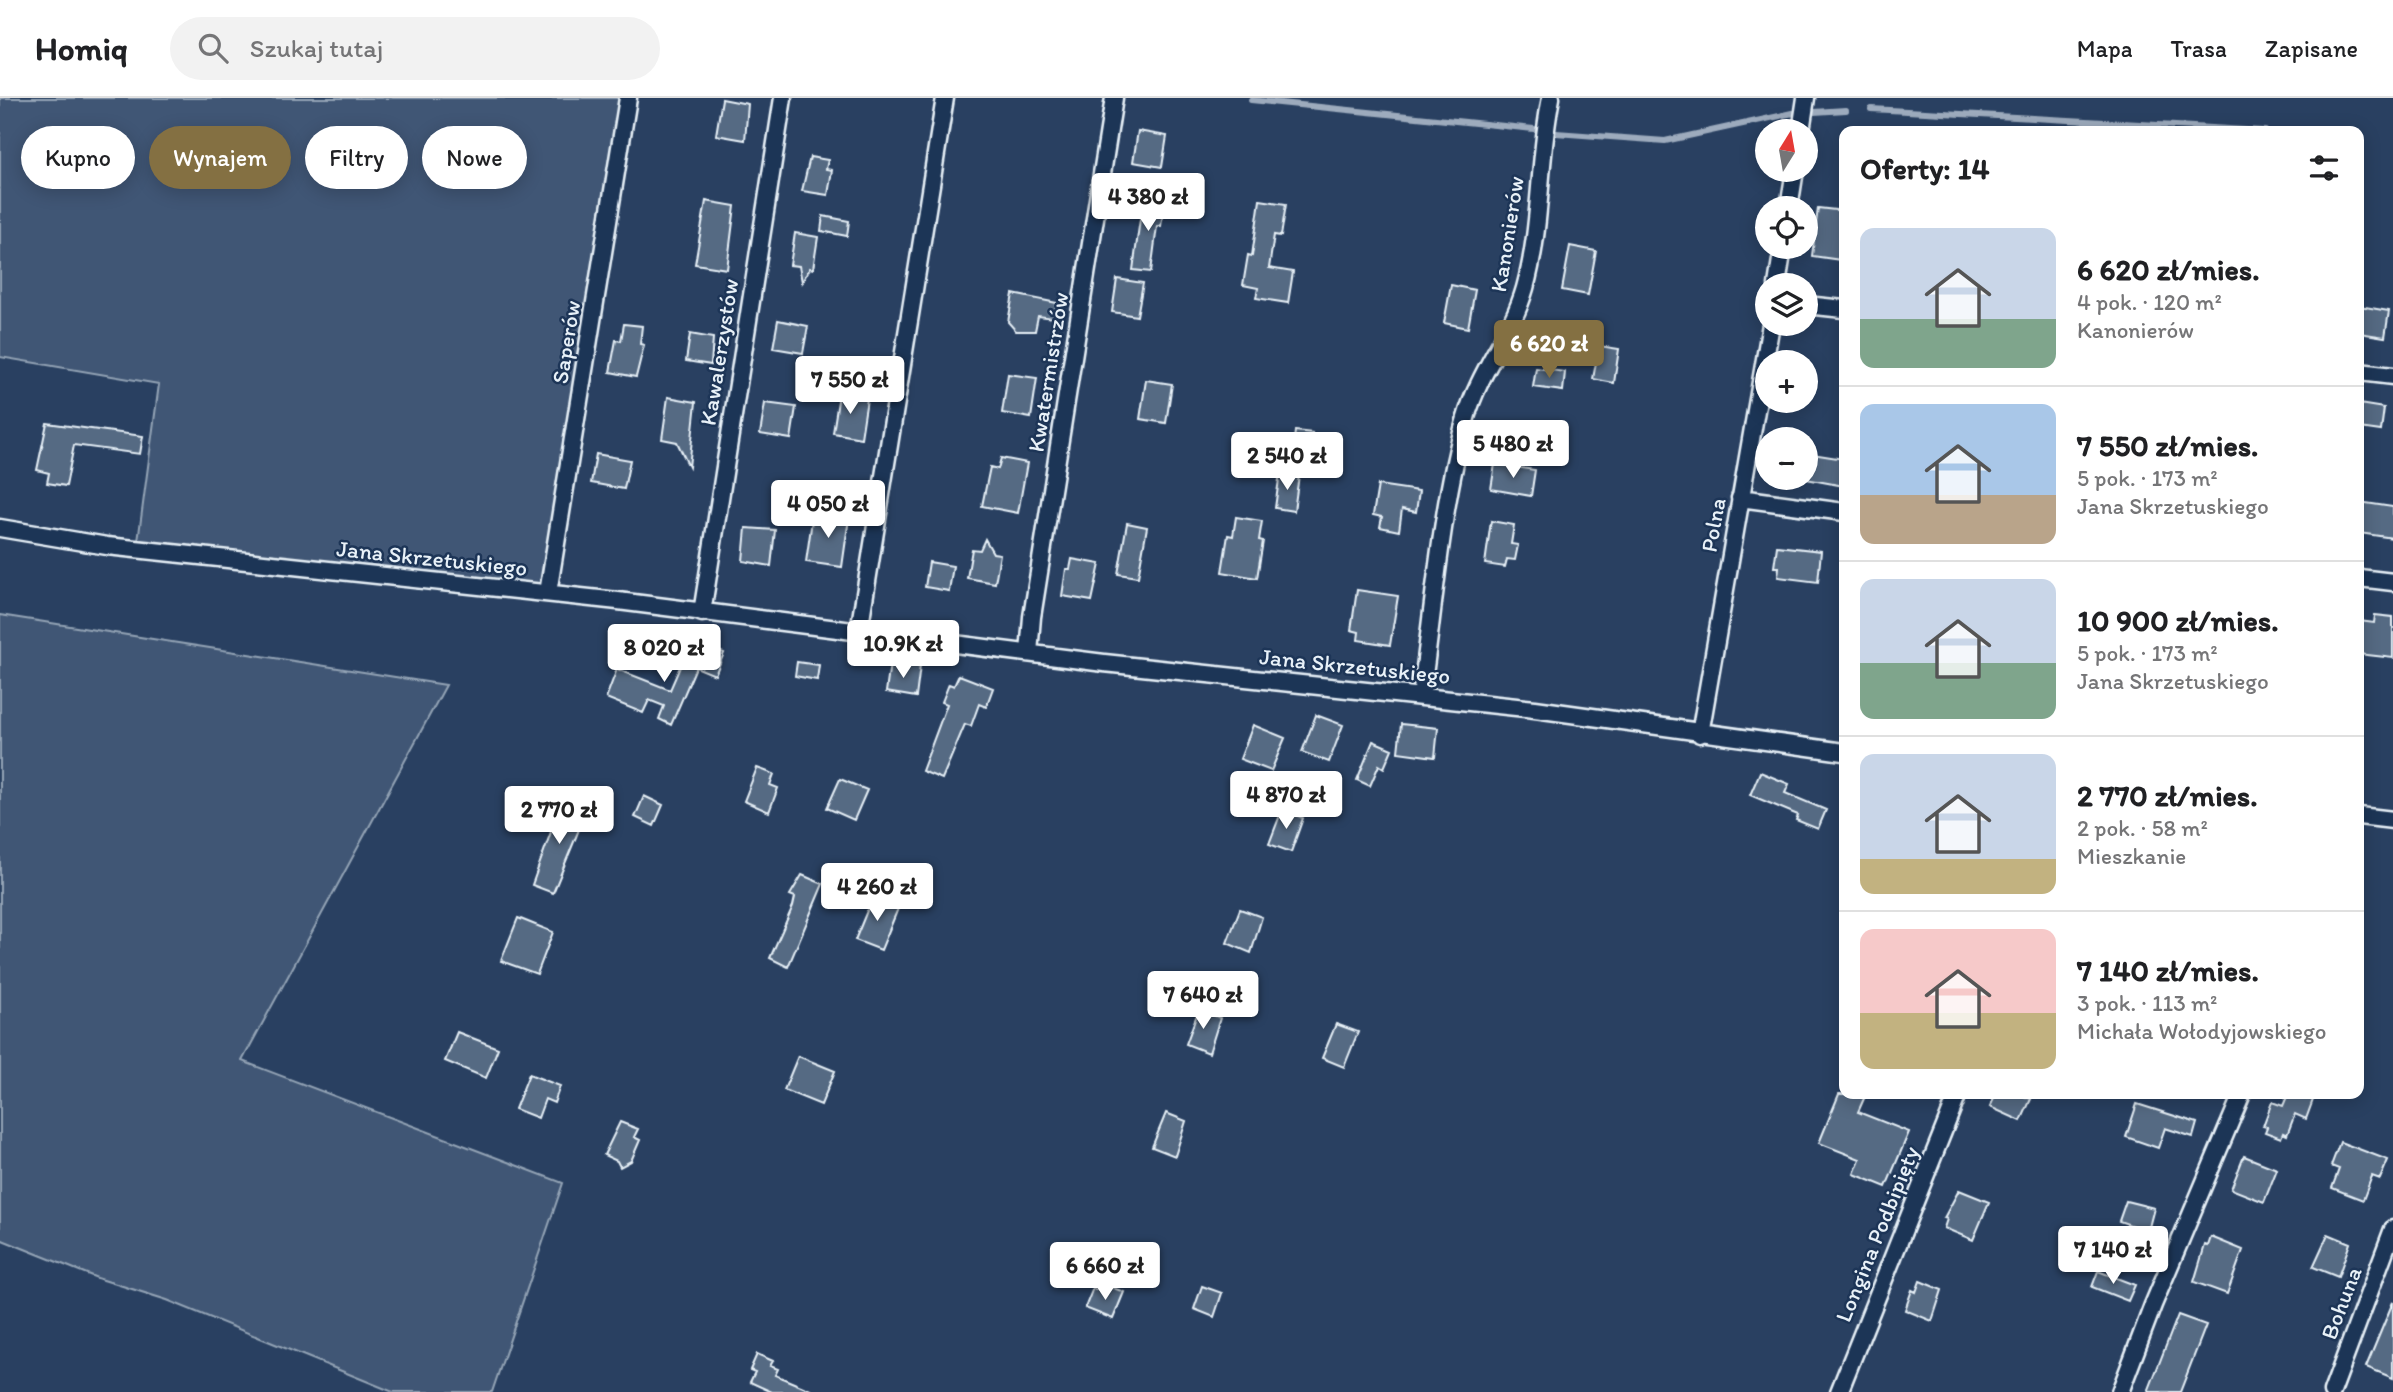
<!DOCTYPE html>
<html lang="pl">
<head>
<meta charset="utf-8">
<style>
  body { margin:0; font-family:Itim,sans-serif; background:#f2f2f2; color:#202124; height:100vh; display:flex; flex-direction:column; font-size:26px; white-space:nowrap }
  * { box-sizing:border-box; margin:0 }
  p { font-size:23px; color:#757577 }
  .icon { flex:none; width:38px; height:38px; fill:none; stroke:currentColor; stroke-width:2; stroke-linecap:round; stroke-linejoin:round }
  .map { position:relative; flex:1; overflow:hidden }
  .sheet { position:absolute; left:1839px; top:28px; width:525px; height:973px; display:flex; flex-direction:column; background:#fff; border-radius:14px; box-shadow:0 4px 18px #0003 }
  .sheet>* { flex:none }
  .hud { position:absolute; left:21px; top:28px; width:665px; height:63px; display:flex; gap:14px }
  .needle { width:46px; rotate:11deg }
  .fabs { position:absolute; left:1755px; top:21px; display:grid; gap:14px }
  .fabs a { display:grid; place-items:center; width:63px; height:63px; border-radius:50%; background:#fff; box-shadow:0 4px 18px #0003; font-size:35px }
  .price { position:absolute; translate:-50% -60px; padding:0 16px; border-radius:7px; background:#fff; color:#222; font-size:23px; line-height:46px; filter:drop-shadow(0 2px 4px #0008) }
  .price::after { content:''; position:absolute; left:50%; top:42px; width:21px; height:16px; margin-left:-10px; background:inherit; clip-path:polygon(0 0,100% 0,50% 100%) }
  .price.active { background:#847042; color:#fff }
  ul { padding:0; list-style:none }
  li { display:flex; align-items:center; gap:21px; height:175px; padding:0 21px }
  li+li { border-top:2px solid #e0e0e0 }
  li span { display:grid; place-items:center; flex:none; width:196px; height:140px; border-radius:14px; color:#555 }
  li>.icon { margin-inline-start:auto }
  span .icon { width:84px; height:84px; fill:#fffc; stroke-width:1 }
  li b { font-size:30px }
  h2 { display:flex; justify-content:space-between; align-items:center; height:84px; padding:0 21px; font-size:30px }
  .chip { padding:0 24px; border-radius:32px; background:#fff; box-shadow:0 4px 18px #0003; font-size:24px; line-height:63px }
  .chip.active { background:#847042; color:#fff }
  header { display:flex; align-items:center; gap:42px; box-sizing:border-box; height:98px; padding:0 35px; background:#fff; border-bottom:2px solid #e0e0e0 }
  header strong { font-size:33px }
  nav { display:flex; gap:38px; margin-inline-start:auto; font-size:24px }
  .search { width:490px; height:63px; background:#f2f2f2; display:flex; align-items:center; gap:18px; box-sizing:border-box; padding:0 24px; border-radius:38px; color:#757577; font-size:26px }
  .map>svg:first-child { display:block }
  .green { fill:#415774; stroke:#94a4b6; stroke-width:2 }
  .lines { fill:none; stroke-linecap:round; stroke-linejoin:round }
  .stream { stroke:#9dabbd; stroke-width:6 }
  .building { fill:#556a83; stroke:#e8f1f8; stroke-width:2 }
  .minor-casing { stroke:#e8f1f8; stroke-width:21 }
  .minor { stroke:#1d3557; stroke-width:16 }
  .labels { text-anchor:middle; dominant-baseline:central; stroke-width:5; stroke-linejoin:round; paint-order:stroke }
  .street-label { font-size:23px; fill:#e8f1f8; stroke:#1d3557 }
</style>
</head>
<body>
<header>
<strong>Homiq</strong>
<div class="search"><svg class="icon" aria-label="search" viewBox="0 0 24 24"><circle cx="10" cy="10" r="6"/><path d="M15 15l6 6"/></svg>Szukaj tutaj</div>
<nav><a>Mapa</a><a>Trasa</a><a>Zapisane</a></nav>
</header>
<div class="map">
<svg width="2393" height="1294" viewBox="0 0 2393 1294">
  <rect width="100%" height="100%" fill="#294061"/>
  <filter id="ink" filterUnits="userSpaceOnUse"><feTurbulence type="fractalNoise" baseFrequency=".0143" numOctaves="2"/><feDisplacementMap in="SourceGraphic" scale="14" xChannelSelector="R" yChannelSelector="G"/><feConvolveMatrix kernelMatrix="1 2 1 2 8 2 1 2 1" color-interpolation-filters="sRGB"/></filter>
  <g filter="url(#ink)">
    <path class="green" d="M0,0H628L548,495L137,451L159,286L0,259Z
      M0,517L446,587L242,963L563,1085L492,1294H393L167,1202L97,1180L0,1141Z"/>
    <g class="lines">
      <path class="stream" d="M1251,2L1534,31
        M1871,11L2265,33
        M1814,14L1846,12
        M1556,35L1665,43L1793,15"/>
    </g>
    <path class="building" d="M722,1L748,6L745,42L716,37Z
      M1138,33L1167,38L1162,69L1133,64Z
      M810,59L828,62L826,71L832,72L828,97L802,93Z
      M1143,99L1165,102L1161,128H1157L1151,174L1133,172Z
      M1260,102L1286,106L1281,138L1274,137L1269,170L1293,174L1288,205L1256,200L1258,190L1243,187L1248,157L1252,158Z
      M706,103L735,108L727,171L695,166Z
      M1818,110L1844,113L1841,162L1812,158Z
      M823,118L849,123L847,138L821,133Z
      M795,135L818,139L813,171L810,170L802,184L799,168L790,167Z
      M1570,148L1596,153L1588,197L1562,192Z
      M1117,181L1143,185L1137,218L1112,214Z
      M1451,187L1475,192L1468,230L1444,225Z
      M1013,196L1057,205L1054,220L1038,218L1035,233H1016L1008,224Z
      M2359,208L2389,213L2385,239L2359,235Z
      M778,222L808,228L803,255L773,250Z
      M624,226L642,228L640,246L644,247L636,279L610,274L616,242L621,243Z
      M690,236L713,240L711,267L686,263Z
      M1599,248L1619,251L1614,285L1593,281Z
      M1536,270L1565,274L1563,293L1533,289Z
      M1008,276L1037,280L1031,320L1002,315Z
      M1146,282L1172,286L1166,325L1140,321Z
      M839,296L867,301L861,340L833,335Z
      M668,299L696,304L689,369L677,344L662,341Z
      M765,305L796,309L791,341L760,336Z
      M2359,306L2384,310L2381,333L2359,330Z
      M47,325L143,338L140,356L74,347L66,388L47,385L49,375L37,372Z
      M1295,333L1312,335L1308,370L1291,368Z
      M1806,355L1844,361V388L1806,381Z
      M596,356L630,362L624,391L591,385Z
      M1001,360L1027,365L1018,415L982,408L990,369L998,371Z
      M1495,366L1535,372L1531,398L1491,391Z
      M1280,374L1299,377L1294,413L1275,410Z
      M1378,387L1419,393L1416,414L1402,411L1399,433L1380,429L1382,419L1373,417Z
      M2359,404L2393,409V440L2359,435Z
      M813,415L849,420L842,469L806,464Z
      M1236,419L1262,423L1259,442L1263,443L1257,480L1222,474L1228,437L1233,438Z
      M1491,423L1514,427L1511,446L1518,447L1515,462L1507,461L1505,469L1485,466Z
      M1127,425L1147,429L1138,479L1118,476Z
      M746,430L775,432L771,468L743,463Z
      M985,441L993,455L1000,456L995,485L967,480L972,451L980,452Z
      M1777,448L1821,453L1818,484L1778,479L1779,469H1774Z
      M1072,461L1100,466L1092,503L1062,498L1066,471H1070Z
      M929,464L953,468L949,493L925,489Z
      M1357,492L1398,498L1390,547L1358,542L1359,534L1351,532Z
      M2375,517L2393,519V560L2359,556V523L2374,525Z
      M697,545L724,555L715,577L696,569L671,627L659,621L664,608L649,602L643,615L606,600L617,571L670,592L689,548Z
      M797,564L819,567L817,582L795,578Z
      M890,565L920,568L916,599L886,594Z
      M959,577L993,590L986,609L979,606L971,628L965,626L942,681L922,673L947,606L942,604L949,586L954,588Z
      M1316,617L1343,627L1329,664L1302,654Z
      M1401,626L1438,630L1435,659L1398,654Z
      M1253,627L1285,640L1271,673L1240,661Z
      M1373,643L1392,651L1384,670L1379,667L1370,688L1357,682Z
      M757,670L774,676L770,687L778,690L769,714L744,703Z
      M1760,674L1789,686L1785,695L1826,712L1818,731L1796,722L1798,717L1750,697Z
      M840,681L867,692L854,722L827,710Z
      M644,698L663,707L654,728L635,719Z
      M562,703L587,712L553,795L532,787Z
      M1282,712L1303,720L1291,754L1269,746Z
      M802,777L823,786L788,869L770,860L793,808L795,799L790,797Z
      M873,798L899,808L881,852L855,842Z
      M1240,811L1262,819L1251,855L1227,845Z
      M518,820L553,834L537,876L501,863Z
      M1199,911L1220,920L1209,955L1186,946Z
      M1336,926L1358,934L1344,969L1322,960Z
      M457,934L498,950L486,980L445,963Z
      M798,958L835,973L821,1007L784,992Z
      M529,976L560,988L554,1005L545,1001L538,1020L515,1011Z
      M1839,996H1866L1858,1014L1909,1034L1886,1089L1854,1076L1860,1061L1819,1045Z
      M1996,996H2019L2031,1001L2021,1023L1990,1009Z
      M2288,996L2314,999L2306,1021L2295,1016L2287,1037L2283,1035L2281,1040L2265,1034L2267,1029L2263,1028L2272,1004L2283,1008Z
      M2137,1006L2197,1025L2193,1039L2165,1030L2158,1050L2126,1039Z
      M1166,1015L1186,1023L1175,1058L1152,1049Z
      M620,1024L638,1031L634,1039L640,1042L631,1063L620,1069L617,1063L604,1057Z
      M2340,1044L2388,1062L2380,1081L2372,1078L2363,1102L2332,1090L2339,1071L2331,1068Z
      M2244,1058L2277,1071L2264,1104L2231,1091Z
      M1959,1092L1989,1104L1973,1142L1944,1130L1947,1121L1944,1120Z
      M2126,1103L2154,1110L2148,1133L2119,1123Z
      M2328,1136L2350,1145L2338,1179L2313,1169Z
      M2211,1139L2243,1152L2227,1196L2194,1184L2205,1147L2208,1148Z
      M2098,1173L2135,1187L2128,1203L2092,1189Z
      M1920,1183L1942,1192L1932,1223L1905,1212L1912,1192L1916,1194Z
      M1108,1188L1124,1194L1113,1221L1085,1210L1093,1190L1105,1195Z
      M1202,1188L1222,1195L1214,1219L1194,1211Z
      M2393,1204V1280L2366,1269Z
      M2178,1217L2206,1227L2180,1294H2148Z
      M757,1256L773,1263L770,1268L778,1271L775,1277L815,1294H772L750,1284L755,1274L750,1272Z"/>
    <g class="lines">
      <defs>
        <path id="minor" d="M1801,33L1806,0
          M1789,110L1795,72
          M1777,187L1783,149
          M1806,207L1844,211
          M2359,274L2393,278
          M1740,400L1844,414
          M0,430L107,448L618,503L1104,565L1535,611L1844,654
          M2359,480L2393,484
          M548,495L628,0
          M702,515L783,0
          M859,533L945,0
          M1029,555L1032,519L1114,0
          M1421,599C1434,509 1441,407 1466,320C1479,273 1512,236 1525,190C1542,129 1538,62 1551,0
          M1700,636L1771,226
          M2359,718L2393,722
          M1839,1294L1958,996
          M2120,1294L2153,1207L2242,996
          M2332,1294L2393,1131"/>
      </defs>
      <use href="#minor" class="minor-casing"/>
      <use href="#minor" class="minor"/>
    </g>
  </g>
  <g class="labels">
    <g class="street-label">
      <text transform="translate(1507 136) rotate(-81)">Kanonierów</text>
      <text transform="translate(566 244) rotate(-81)">Saperów</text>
      <text transform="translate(719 254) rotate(-81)">Kawalerzystów</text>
      <text transform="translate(1048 274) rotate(-81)">Kwatermistrzów</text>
      <text transform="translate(1713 427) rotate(-80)">Polna</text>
      <text transform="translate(432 460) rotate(6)">Jana Skrzetuskiego</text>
      <text transform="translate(1355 568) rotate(6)">Jana Skrzetuskiego</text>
      <text transform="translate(1877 1136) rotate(-68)">Longina Podbipięty</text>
      <text transform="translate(2341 1205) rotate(-69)">Bohuna</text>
    </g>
  </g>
</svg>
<div class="fabs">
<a><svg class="needle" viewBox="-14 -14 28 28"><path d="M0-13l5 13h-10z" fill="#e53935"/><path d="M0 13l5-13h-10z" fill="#757577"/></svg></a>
<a><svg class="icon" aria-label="locate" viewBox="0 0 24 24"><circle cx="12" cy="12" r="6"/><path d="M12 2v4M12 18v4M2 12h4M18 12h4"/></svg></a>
<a><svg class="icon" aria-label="layers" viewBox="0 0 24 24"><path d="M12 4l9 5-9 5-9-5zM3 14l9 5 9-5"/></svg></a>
<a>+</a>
<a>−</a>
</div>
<b class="price" style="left:1148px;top:135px">4 380 zł</b>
<b class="price active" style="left:1549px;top:282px">6 620 zł</b>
<b class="price" style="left:850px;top:318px">7 550 zł</b>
<b class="price" style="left:1513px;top:382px">5 480 zł</b>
<b class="price" style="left:1287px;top:394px">2 540 zł</b>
<b class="price" style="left:828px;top:442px">4 050 zł</b>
<b class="price" style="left:903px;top:582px">10.9K zł</b>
<b class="price" style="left:664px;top:586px">8 020 zł</b>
<b class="price" style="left:1286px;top:733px">4 870 zł</b>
<b class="price" style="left:559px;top:748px">2 770 zł</b>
<b class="price" style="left:877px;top:825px">4 260 zł</b>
<b class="price" style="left:1203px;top:933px">7 640 zł</b>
<b class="price" style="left:2113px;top:1188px">7 140 zł</b>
<b class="price" style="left:1105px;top:1204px">6 660 zł</b>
<div class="hud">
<a class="chip">Kupno</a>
<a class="chip active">Wynajem</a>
<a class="chip">Filtry</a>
<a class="chip">Nowe</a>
</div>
<section class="sheet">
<h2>Oferty: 14<svg class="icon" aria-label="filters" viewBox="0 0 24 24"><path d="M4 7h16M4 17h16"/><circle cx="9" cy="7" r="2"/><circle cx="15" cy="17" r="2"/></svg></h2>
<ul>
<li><span style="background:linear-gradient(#c9d6e8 65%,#7fa58c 0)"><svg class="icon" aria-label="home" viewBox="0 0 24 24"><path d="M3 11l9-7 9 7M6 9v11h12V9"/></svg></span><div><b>6 620 zł/mies.</b><p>4 pok. · 120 m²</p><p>Kanonierów</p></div></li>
<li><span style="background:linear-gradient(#a9c7e8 65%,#b9a48a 0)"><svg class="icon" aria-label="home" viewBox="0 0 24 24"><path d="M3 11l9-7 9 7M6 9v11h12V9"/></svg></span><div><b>7 550 zł/mies.</b><p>5 pok. · 173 m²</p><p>Jana Skrzetuskiego</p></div></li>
<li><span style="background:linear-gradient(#c9d6e8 60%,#7fa58c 0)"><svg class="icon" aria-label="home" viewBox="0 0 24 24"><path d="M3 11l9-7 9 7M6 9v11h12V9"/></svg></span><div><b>10 900 zł/mies.</b><p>5 pok. · 173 m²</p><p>Jana Skrzetuskiego</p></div></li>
<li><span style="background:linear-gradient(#c9d6e8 75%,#c2b280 0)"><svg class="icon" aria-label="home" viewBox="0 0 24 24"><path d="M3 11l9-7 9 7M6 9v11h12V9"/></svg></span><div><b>2 770 zł/mies.</b><p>2 pok. · 58 m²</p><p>Mieszkanie</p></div></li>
<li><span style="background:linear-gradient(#f6c9c9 60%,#c2b280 0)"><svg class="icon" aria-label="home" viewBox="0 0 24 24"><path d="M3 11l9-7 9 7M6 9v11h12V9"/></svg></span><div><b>7 140 zł/mies.</b><p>3 pok. · 113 m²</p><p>Michała Wołodyjowskiego</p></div></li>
</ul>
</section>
</div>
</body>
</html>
